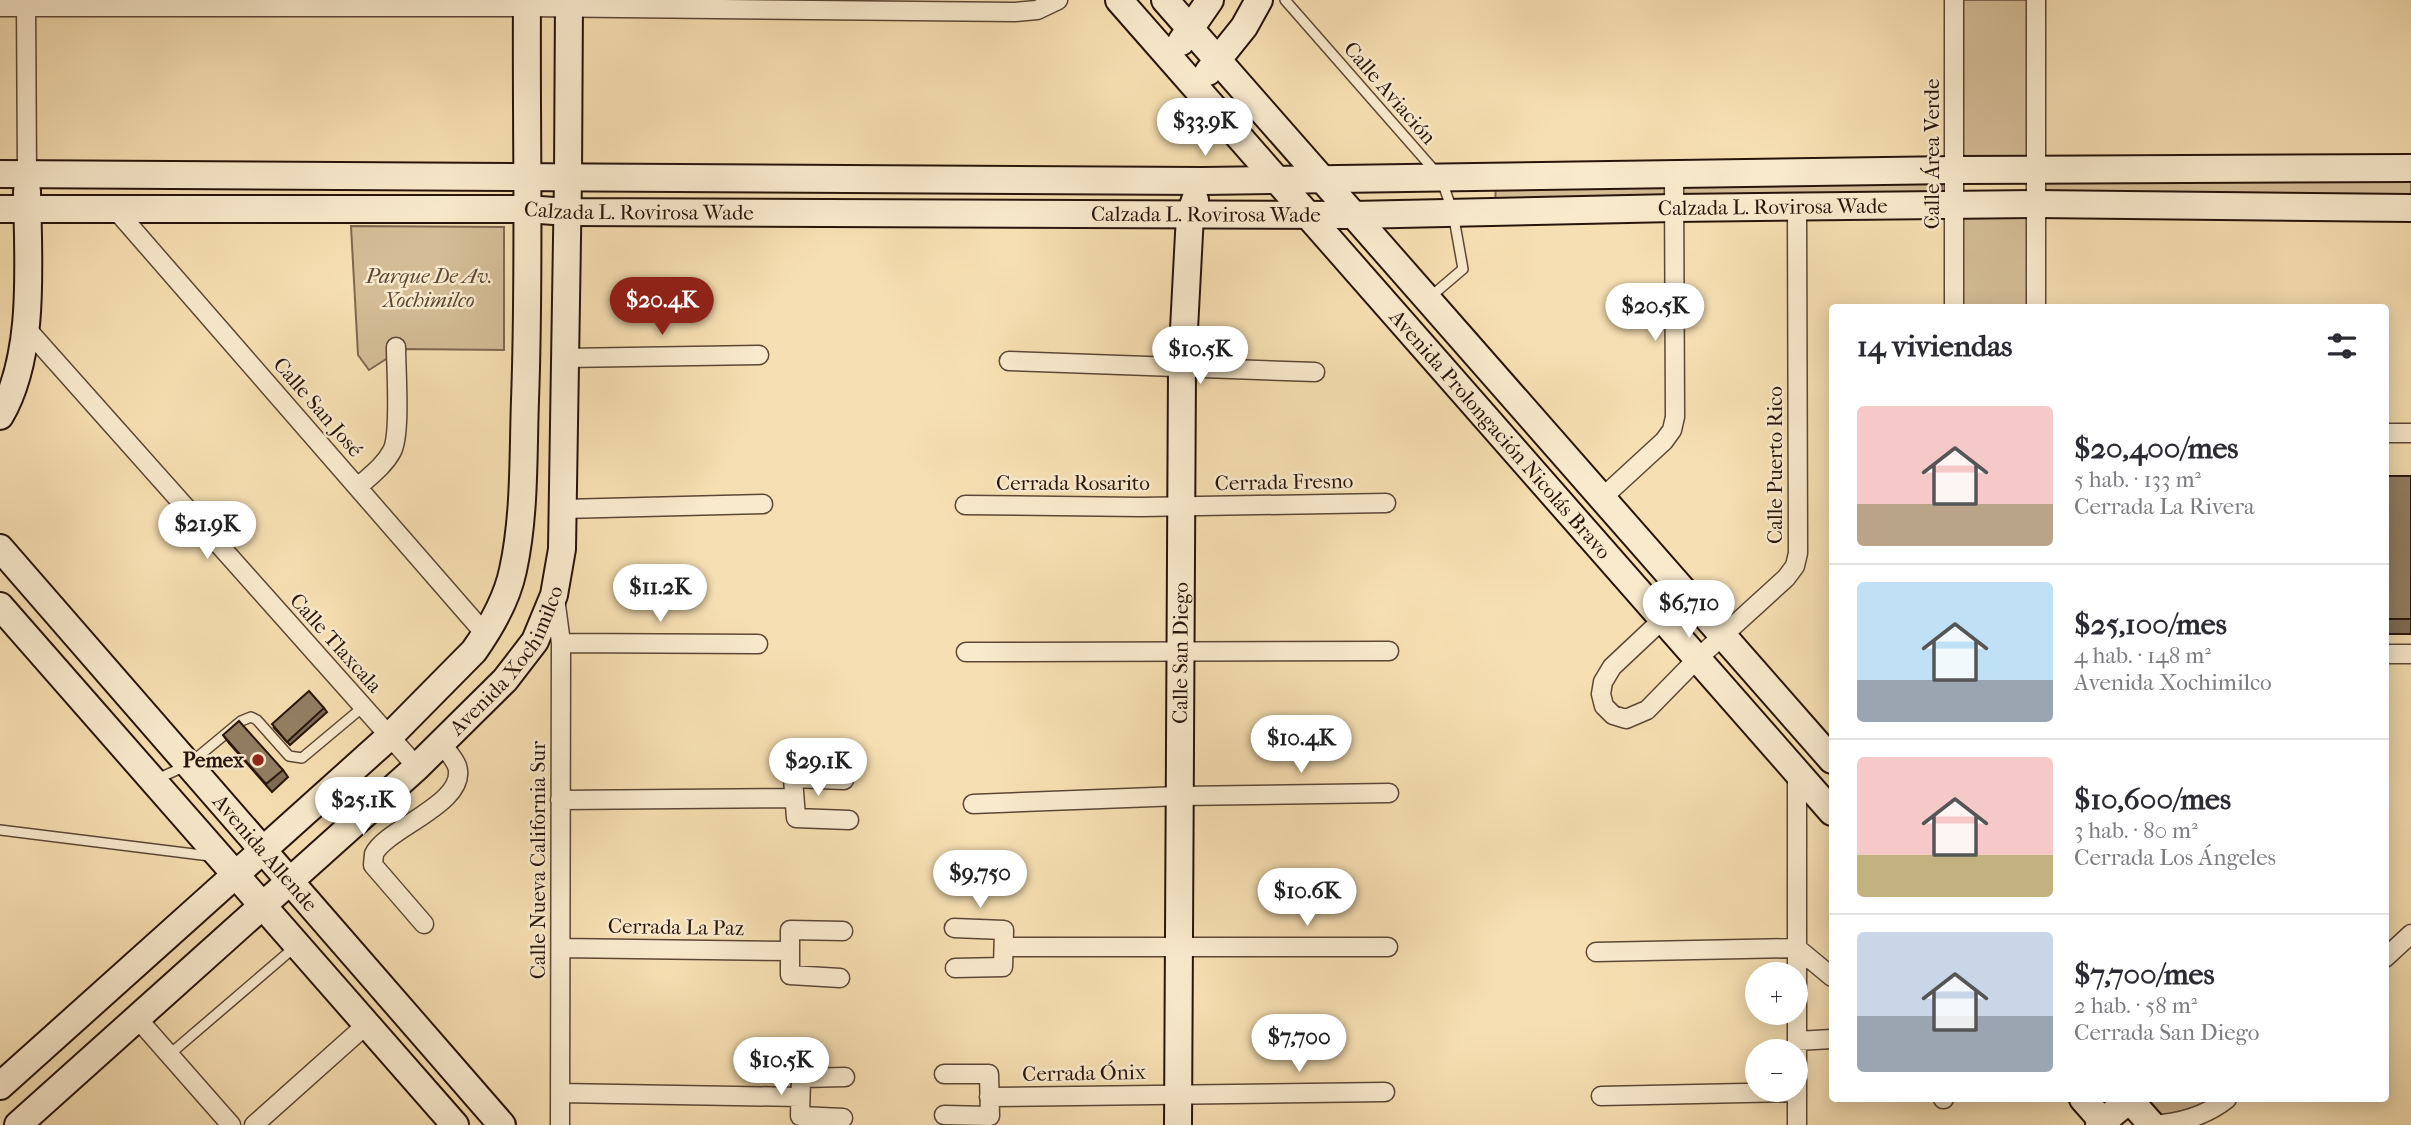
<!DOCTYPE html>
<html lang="es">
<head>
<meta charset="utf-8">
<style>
  body { margin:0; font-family:"IM FELL French Canon",serif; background:#f2f2f3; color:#2b2b33; height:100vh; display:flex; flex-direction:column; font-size:26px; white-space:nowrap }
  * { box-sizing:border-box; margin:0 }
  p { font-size:23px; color:#7c7c81 }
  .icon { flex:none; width:38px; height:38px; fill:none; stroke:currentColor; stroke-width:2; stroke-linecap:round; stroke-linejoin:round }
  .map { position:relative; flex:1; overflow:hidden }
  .drawer { position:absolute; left:1829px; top:304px; width:560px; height:798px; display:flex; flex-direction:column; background:#fff; border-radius:7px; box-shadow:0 4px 18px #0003 }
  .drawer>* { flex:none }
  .tools { position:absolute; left:1745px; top:962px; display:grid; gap:14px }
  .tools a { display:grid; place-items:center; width:63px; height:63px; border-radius:50%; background:#fff; box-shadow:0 4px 18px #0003; font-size:35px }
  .price { position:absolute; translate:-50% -60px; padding:0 16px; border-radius:24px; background:#fff; color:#222; font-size:23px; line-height:46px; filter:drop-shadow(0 2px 4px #0008) }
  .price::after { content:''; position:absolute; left:50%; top:42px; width:21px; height:16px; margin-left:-10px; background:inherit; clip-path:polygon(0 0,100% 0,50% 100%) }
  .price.on { background:#8f2418; color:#fff }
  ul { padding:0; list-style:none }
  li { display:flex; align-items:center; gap:21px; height:175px; padding:0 28px }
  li+li { border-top:2px solid #e1e1e2 }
  li span { display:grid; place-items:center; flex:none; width:196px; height:140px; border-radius:7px; color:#555 }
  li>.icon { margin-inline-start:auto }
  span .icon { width:84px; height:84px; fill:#fffc; stroke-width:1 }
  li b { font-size:30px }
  h2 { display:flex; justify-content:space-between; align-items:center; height:84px; padding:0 28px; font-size:30px }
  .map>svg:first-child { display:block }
  .green { fill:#d3bc96; stroke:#7e6850; stroke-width:2 }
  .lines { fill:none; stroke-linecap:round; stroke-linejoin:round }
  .lane-casing { stroke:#5c4735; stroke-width:12 }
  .street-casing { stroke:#5c4735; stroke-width:21 }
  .secondary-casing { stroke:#28140b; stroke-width:30 }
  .lane { stroke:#f9eacd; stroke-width:9 }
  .street { stroke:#f9eacd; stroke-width:18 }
  .secondary { stroke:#f9eacd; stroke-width:26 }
  .wall { fill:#7e6c54; stroke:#28140b; stroke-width:2 }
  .building { fill:#937e62; stroke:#28140b; stroke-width:2 }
  .poi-dot { fill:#8f2418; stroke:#f9eacd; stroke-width:2.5 }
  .labels { text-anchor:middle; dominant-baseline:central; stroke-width:5; stroke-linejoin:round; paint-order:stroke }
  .street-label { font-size:21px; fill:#28140b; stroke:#f9eacd }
  .park-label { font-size:21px; font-style:italic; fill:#5b4635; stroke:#f9eacd }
  .poi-label { font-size:21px; font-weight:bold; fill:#28140b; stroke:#f9eacd; text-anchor:end }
</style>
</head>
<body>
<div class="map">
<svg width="2411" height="1125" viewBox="0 0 2411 1125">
  <rect width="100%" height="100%" fill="#f6dfb2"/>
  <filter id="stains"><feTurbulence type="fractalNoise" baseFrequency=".00286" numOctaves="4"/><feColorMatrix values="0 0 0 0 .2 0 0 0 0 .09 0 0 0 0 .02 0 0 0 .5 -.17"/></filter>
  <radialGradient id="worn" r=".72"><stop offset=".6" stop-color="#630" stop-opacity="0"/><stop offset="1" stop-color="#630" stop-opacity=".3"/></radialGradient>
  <path class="green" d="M1956,0H2035V168H1956Z
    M1942,171V204L1675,207V176Z
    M2411,171V206L2038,202L2039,173Z
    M1673,176V207L1495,210L1496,178Z
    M2036,204V308H1955L1956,206Z
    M351,226L504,227V350L402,349L369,370L358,355Z
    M2144,1099H2213L2165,1122Z"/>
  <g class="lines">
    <defs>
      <path id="lane" d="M1285,0L1441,178L1453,213L1463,269L1429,298
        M157,779L188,765L241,721L251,717L257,720L289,756L302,758L363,707
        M0,830L210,856
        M170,1054L296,946"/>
      <path id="street" d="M26,0L27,174
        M1954,0V308
        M0,7H527L1015,12L1037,10L1058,0
        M116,210L486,635
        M2036,308V0
        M26,328L417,767
        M565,358L759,355
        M1009,361L1315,372
        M2385,433H2411
        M358,487C370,476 384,466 392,451C401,434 396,370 396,347
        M1602,498L1664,441L1672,430L1675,417L1674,175
        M965,505L1141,507L1386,503
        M563,509L763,504
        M555,598L561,643L560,1125
        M1662,620L1612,667L1603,682L1601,694L1604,706L1613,715L1626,719L1647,710L1697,659L1786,578L1795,566L1798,553L1797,207
        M561,643L758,644
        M966,652L1389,651
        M2385,654H2411
        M844,780L793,778L796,818L849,820
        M560,800L794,798
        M973,804L1180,796L1389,793
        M424,924L373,865C373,864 374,855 374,854C386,828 469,803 457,766C454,758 446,750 441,743
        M954,928L1004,930L1003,967L955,968
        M1004,947H1388
        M561,948L790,951
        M1596,952L1797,948L1832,977
        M2385,958L2411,934
        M840,978L790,975V930L843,931
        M137,1018L231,1125
        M1797,1041L1832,1039
        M944,1074H989L990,1116L944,1115
        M560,1093L800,1097
        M1601,1096L1797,1092
        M989,1097L1385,1092
        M1943,1099H1944
        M843,1118L800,1116L801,1078L845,1077
        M254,1125L366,1025
        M1797,1125V772
        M2151,1125C2179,1123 2204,1117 2227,1099"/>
      <g id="secondary">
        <path id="s1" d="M1119,0L1832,812"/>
        <path d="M1165,0L1832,760"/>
        <path d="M1181,42L1210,0"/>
        <path d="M1208,72L1244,27L1259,0"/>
        <path d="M0,174L1203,181L1955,170L2411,168"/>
        <path id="s2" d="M0,209H526L568,212L1353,215L1674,208L2036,204L2411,208"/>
        <path d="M0,416C36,355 28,261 27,191"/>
        <path id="s3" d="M0,548L502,1125"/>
        <path d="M0,606L455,1125"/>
        <path d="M0,1086L389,737L474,651C491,627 507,599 513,570C525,515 523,456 525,400C530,267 526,133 527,0"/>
        <path d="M2083,1099L2106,1125"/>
        <path d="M2129,1099L2152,1125"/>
        <path id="s4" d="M18,1125L417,767L505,680L535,641L554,595L562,549L568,177L569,0"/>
        <path id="s5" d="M1178,1125L1182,367L1190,215L1195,200"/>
        <path d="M2099,1125L2129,1100"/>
      </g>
    </defs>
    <use href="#lane" class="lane-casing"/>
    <use href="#street" class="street-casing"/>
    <use href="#secondary" class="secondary-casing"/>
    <use href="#lane" class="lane"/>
    <use href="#street" class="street"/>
    <use href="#secondary" class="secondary"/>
  </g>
  <path class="wall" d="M2385,476H2411V634H2385Z
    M324,708L327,712L290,745L274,728Z
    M223,735L283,770L288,777L272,792L229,743Z"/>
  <path class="building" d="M2385,476H2411V619H2385Z
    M309,691L324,708L287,742L272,724Z
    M239,721L283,770L266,784L223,735Z"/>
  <circle class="poi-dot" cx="258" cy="760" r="7"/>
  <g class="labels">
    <g class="street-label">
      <text transform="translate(1390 93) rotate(49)">Calle Aviación</text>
      <text transform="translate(1932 154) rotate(-90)">Calle Área Verde</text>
      <text stroke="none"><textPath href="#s2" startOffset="1773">Calzada L. Rovirosa Wade</textPath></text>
      <text stroke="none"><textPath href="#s2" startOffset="639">Calzada L. Rovirosa Wade</textPath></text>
      <text stroke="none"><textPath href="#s2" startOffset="1206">Calzada L. Rovirosa Wade</textPath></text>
      <text transform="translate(318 407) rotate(49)">Calle San José</text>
      <text stroke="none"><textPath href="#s1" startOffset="578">Avenida Prolongación Nicolás Bravo</textPath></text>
      <text transform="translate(1775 465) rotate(-90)">Calle Puerto Rico</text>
      <text transform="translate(1284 482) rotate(-1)">Cerrada Fresno</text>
      <text x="1073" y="483">Cerrada Rosarito</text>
      <text transform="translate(336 643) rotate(48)">Calle Tlaxcala</text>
      <text stroke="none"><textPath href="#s5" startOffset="472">Calle San Diego</textPath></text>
      <text stroke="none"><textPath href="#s4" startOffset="677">Avenida Xochimilco</textPath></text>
      <text stroke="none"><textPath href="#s3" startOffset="404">Avenida Allende</textPath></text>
      <text transform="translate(538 860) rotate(-90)">Calle Nueva California Sur</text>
      <text transform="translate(676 927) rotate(1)">Cerrada La Paz</text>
      <text transform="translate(1084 1073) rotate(-1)">Cerrada Ónix</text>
    </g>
    <g class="park-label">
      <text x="429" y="276">Parque De Av.<tspan x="429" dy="24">Xochimilco</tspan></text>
    </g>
    <g class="poi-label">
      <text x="244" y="760">Pemex</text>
    </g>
  </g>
  <rect width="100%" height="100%" filter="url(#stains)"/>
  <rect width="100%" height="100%" fill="url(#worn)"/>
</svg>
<div class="tools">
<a>+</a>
<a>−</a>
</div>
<b class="price" style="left:1205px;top:158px">$33.9K</b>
<b class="price on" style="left:662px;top:337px">$20.4K</b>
<b class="price" style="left:1655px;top:343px">$20.5K</b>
<b class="price" style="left:1200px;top:386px">$10.5K</b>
<b class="price" style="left:207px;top:561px">$21.9K</b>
<b class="price" style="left:660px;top:624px">$11.2K</b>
<b class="price" style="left:1689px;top:640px">$6,710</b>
<b class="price" style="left:1301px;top:775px">$10.4K</b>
<b class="price" style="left:818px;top:798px">$29.1K</b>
<b class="price" style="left:363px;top:837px">$25.1K</b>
<b class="price" style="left:980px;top:910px">$9,750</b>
<b class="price" style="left:1307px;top:928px">$10.6K</b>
<b class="price" style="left:1299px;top:1074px">$7,700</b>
<b class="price" style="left:781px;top:1097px">$10.5K</b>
<section class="drawer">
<h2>14 viviendas<svg class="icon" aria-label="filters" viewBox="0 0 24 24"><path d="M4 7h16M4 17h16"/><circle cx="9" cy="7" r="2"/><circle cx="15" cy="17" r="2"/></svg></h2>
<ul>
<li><span style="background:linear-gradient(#f6c9c9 70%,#b9a48a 0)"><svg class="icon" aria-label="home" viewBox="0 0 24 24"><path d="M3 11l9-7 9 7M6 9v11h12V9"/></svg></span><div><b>$20,400/mes</b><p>5 hab. · 133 m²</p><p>Cerrada La Rivera</p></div></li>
<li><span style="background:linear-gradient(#bfe0f5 70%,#9aa5b1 0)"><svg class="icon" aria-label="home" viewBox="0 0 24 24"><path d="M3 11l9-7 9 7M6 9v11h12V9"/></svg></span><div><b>$25,100/mes</b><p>4 hab. · 148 m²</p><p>Avenida Xochimilco</p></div></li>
<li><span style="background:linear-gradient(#f6c9c9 70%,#c2b280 0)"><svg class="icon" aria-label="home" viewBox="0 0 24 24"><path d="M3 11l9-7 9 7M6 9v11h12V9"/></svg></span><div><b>$10,600/mes</b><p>3 hab. · 80 m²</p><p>Cerrada Los Ángeles</p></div></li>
<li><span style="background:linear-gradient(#c9d6e8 60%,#9aa5b1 0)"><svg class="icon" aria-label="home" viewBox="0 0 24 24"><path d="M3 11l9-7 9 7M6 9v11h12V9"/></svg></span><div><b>$7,700/mes</b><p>2 hab. · 58 m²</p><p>Cerrada San Diego</p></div></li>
</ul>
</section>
</div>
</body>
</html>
